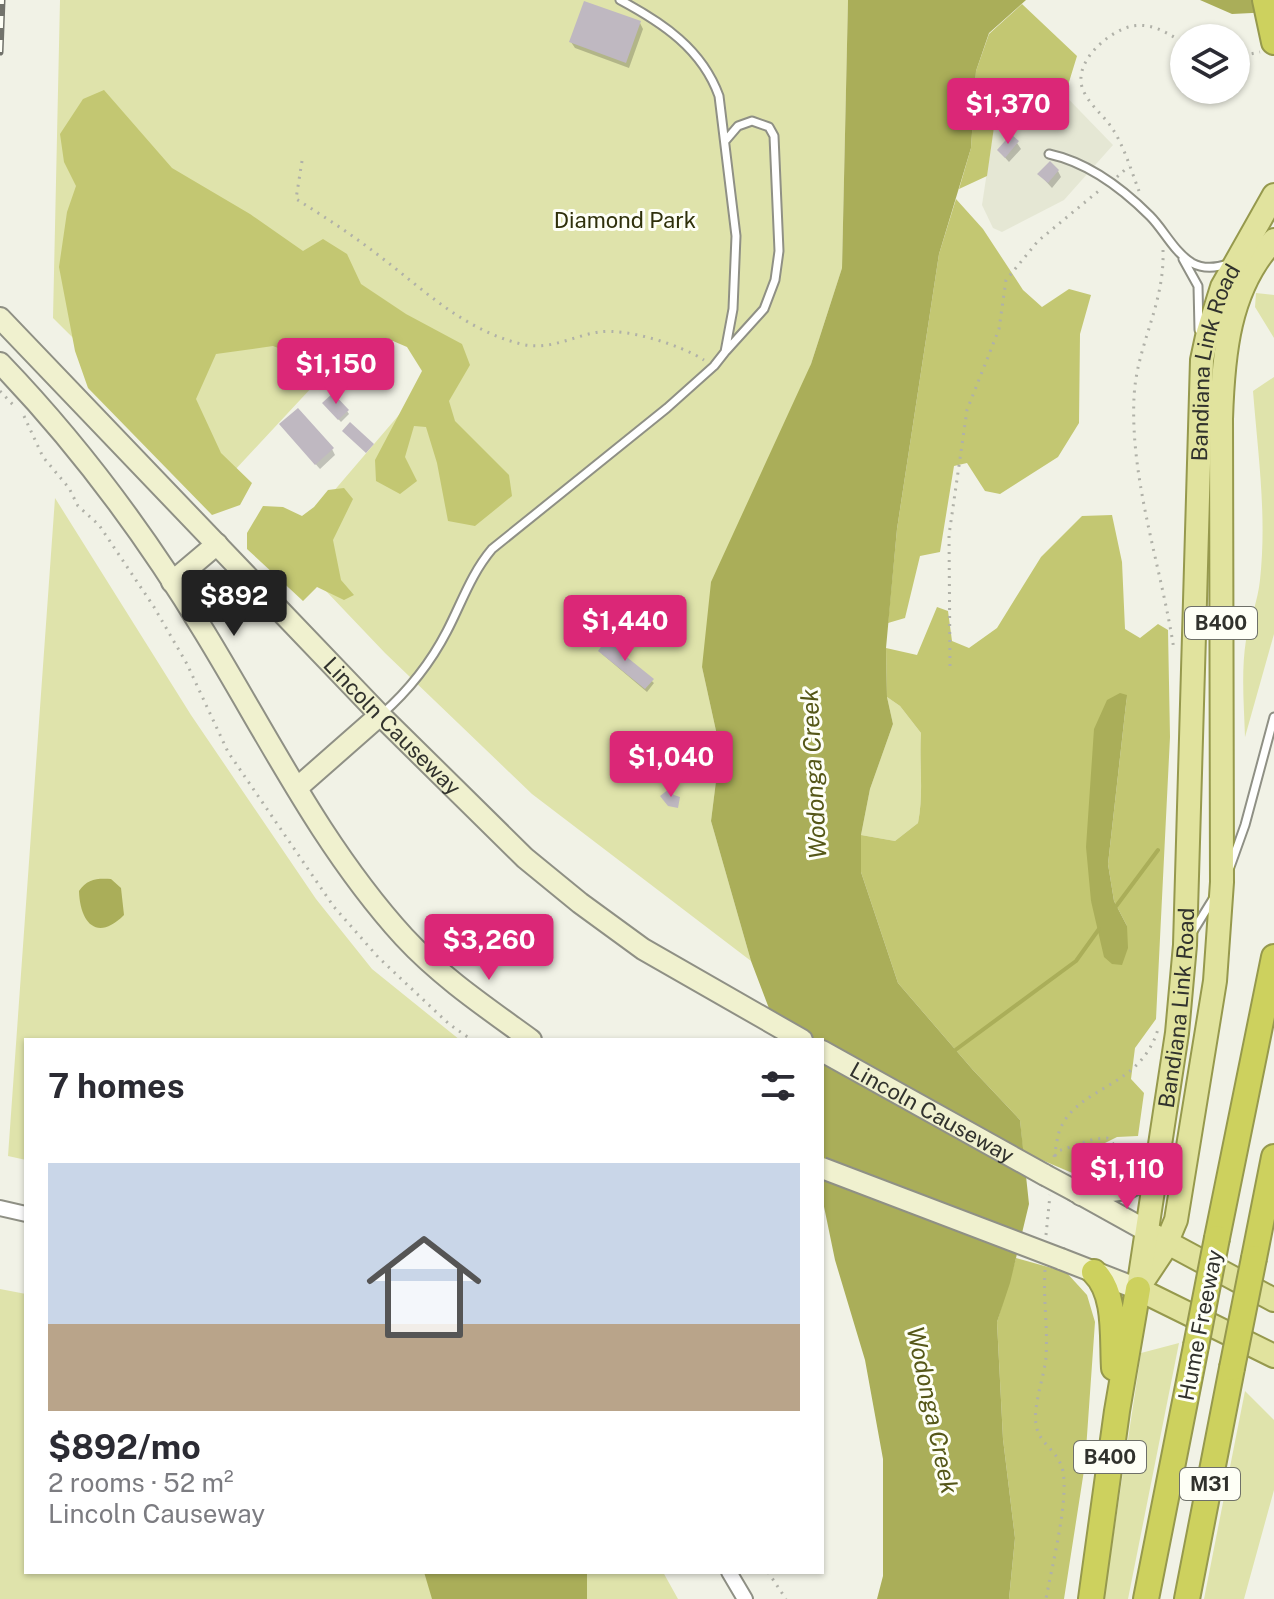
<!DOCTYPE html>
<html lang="en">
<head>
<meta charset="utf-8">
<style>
  body { margin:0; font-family:"Public Sans",sans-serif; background:#f2f2f3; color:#2b2b33; height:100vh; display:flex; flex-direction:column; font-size:30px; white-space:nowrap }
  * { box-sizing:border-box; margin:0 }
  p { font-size:26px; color:#7c7c81 }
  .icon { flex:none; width:44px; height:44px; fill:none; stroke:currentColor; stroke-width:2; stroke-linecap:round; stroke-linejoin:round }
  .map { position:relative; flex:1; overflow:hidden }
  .details { position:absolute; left:24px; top:1038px; width:800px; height:536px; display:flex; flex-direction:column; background:#fff; border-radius:0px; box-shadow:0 2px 6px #0004 }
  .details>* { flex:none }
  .tools { position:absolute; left:1170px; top:24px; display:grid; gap:16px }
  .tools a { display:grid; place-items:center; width:80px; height:80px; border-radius:50%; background:#fff; box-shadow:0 2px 6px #0004; font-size:40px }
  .price { position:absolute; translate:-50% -68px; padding:0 18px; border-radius:8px; background:#db2777; color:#fff; font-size:26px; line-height:52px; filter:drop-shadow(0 2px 4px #0008) }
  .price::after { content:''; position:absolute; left:50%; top:48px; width:24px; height:18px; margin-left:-12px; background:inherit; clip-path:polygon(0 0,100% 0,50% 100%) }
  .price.active { background:#222; color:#fff }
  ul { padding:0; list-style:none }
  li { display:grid; align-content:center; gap:16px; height:424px; padding:0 24px }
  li+li { border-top:2px solid #e1e1e2 }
  li span { display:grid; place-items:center; height:248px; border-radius:0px; color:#555 }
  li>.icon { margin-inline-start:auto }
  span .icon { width:144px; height:144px; fill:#fffc; stroke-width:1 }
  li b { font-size:34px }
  h2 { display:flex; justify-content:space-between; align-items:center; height:96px; padding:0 24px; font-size:34px }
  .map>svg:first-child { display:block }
  .built { fill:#e5e7d4 }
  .green { fill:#dfe3ab }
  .forest { fill:#c3c772; fill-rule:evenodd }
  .water { fill:#aaae59 }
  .shadow { fill:#0003 }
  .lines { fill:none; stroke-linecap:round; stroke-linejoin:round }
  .stream { stroke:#aaae59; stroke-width:4 }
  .building { fill:#bfb8c1 }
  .lane-casing { stroke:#8f9085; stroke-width:11 }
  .street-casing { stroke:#8f9085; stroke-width:18 }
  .secondary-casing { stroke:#8f9085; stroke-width:24 }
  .primary-casing { stroke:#96994d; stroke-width:26 }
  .highway-casing { stroke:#96994d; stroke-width:28 }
  .path { stroke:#b0b1a8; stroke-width:3; stroke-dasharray:2 6; stroke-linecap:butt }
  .lane { stroke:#fff; stroke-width:7 }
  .street { stroke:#fff; stroke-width:14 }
  .secondary { stroke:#f0f1cf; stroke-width:20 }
  .primary { stroke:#e1e39e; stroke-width:22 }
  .highway { stroke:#cdd15e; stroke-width:24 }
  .rail-casing { stroke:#72736c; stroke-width:7 }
  .rail { stroke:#fefff6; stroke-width:4; stroke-dasharray:12; stroke-linecap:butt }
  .secondary-bridge-casing { stroke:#8f9085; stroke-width:24; stroke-linecap:butt }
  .highway-bridge-casing { stroke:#96994d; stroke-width:28; stroke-linecap:butt }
  .secondary-bridge { stroke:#f0f1cf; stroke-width:20 }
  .highway-bridge { stroke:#cdd15e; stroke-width:24 }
  .labels { text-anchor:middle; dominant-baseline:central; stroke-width:6; stroke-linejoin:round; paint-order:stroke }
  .shield { fill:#fefff6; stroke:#6e7069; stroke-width:2 }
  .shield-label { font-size:20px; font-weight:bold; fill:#31322d }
  .park-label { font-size:22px; fill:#2f300b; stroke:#fefff6 }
  .street-label { font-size:22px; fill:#31322d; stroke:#fefff6 }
  .water-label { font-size:24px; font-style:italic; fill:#555718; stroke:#fefff6 }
</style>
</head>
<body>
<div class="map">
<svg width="1274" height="1599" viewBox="0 0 1274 1599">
  <rect width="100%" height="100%" fill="#f1f2e6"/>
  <path class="built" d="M1048,78L1113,145L1064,200L1002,232L993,228L982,205L998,99Z"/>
  <path class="green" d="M60,0H848L842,268L811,364L702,667L720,749L711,821L751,961L532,794L385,653L285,548L452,353L380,314L221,485L53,318Z
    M1256,293L1274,295V338L1255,307Z
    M1274,377V634L1245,737C1244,704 1241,672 1246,640C1250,620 1258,600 1260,580C1267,516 1258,454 1253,391Z
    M55,498L191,715L316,899L372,969L460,1040H26V1160L8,1156Z
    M887,697L900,706L921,733C919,763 924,793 918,823L895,841L861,835L870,789L893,724Z
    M0,1289L26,1294V1572H663L678,1599H0Z
    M1179,1343L1128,1599H1104L1141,1353Z
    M1245,1391L1274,1420V1490L1244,1599H1204Z"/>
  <path class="forest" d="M1022,4L1077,56L1065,95L1048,78L998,99L987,176L959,189L971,148L976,71L989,34Z
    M104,90L172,168L250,214L303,251L323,239L347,254L361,284L406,314L462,344L470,365L449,401L455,421L509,475L512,496L475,526L448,521L437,463L426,427L414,426L405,457L417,481L400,494L376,481L375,460L422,371L407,347L386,338L369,359L344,373L273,346L216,354L196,399L221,453L252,483L240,505L212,515L88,388L75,351L59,267L67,212L76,186L64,162L60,134L83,99Z
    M956,199L983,229L1023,290L1042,307L1069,289L1091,295L1080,334L1079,423L1058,457L1000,494L985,491L967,463L954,466L940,552L920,556L905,618L888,623L897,529L939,254Z
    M344,488L353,499L333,540L341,580L354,595L344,600L317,587L303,601L247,549V533L263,506L283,507L302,516L314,507L328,490Z
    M1112,515L1122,562L1125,629L1140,638L1158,624L1168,630L1170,737L1156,1019L1135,1048L1131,1079L1144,1093L1138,1136L1117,1137L1091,1150L1083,1170L1077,1175L1023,1152L1020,1120L973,1070L898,983L861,872V835L895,841L918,823C924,793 919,763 921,733L900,706L887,697L886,648L917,655L937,607L948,611L952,641L969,648L997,628L1041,557L1082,516ZM1127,695L1108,864L1114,901L1127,926L1091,901Z
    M1016,1258L1066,1272L1087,1295L1095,1322L1085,1464L1064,1599H1009L1015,1538L1003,1439L997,1322Z"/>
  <path class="water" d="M848,0H1026L989,33L976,71L971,148L939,254L897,529L886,648L887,697L893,724L870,789L861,835V872L898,983L973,1070L1020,1120L1029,1204L1010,1283L997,1322L1003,1439L1015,1538L1009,1599H877L883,1576V1459L865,1360L835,1260L822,1197V1040H781L751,961L711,821L720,749L702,667L711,582L811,364L842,268Z
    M1200,0H1274V12L1232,14Z
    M1120,693L1127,695L1108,864L1114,901L1127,926L1128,948L1122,965L1112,964L1104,957L1091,901L1086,847L1094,729L1107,700Z
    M111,879L121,888L124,915C97,942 80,923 79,891C87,879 97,878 111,879Z
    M424,1572H587V1599H432Z"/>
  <path class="shadow" d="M640,23L643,29L629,68L575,48L571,42Z
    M1025,105L1046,106L1050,112L1042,121Z
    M1017,143L1021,149L1009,162L999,151Z
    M1058,171L1061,177L1052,188L1040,175Z
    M327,407L347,411L349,414L341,422Z
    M285,430L332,449L335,455L320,469Z
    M625,650L627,654L624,657L654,683L647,692L602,654Z"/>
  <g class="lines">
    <path class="stream" d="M1114,909L1158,850
      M954,1051L1076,961L1099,929"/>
  </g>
  <path class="building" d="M584,1L641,21L626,63L569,42Z
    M1032,92L1048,104L1038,117L1022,105Z
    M1011,134L1019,141L1005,158L997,150Z
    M1050,161L1059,170L1048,183L1037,174Z
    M333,393L349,410L338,420L322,403Z
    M298,408L334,448L315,465L279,424Z
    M350,422L374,444L366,453L342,431Z
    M606,640L612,645L616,640L627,649L623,654L654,679L645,689L598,651Z
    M669,789L674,795L680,797L678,808L668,806L660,796Z"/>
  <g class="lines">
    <defs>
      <path id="lane" d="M1049,154C1086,162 1122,188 1150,216C1164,230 1174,252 1192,263C1203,269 1216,268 1228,264
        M1183,259L1198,286L1199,330
        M726,351L764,309L775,280L779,251L774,136L769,127L752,121L738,126L726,140
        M382,714C408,691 431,662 447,631C462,602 471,574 492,549L667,408L714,366L725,352L733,309L736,236L719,96C702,49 663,23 620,0
        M1230,867L1245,825L1274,717
        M1192,933L1213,899"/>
      <path id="street" d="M0,1208L26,1214
        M729,1572L745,1599"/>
      <g id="secondary">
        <path id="s1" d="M0,318L380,715L525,858L580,903L643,949L802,1040"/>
        <path d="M0,363C78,444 147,537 205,633C268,736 322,847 404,937C441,977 487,1008 531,1040"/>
        <path d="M172,582L217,544"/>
        <path d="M297,788L380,715"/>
        <path id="s2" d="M822,1051L1045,1175"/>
        <path d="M1075,1191L1147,1231"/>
        <path d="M1081,1195L1126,1189L1155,1174"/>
        <path d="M1061,1259L1138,1289"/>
      </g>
      <g id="primary">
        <path d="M1155,1236L1274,1300"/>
        <path d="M1143,1281L1163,1251L1176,1220L1215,981L1222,882L1221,419C1223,357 1228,288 1274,240"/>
        <path id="s3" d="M1138,1289L1177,1033L1185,945L1202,360L1208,332L1222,287L1274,195"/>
        <path d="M1138,1289L1274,1356"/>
      </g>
      <path id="highway" d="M1265,0L1274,42
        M1217,1238L1274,957
        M1254,1258L1274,1157
        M1094,1272C1117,1294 1112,1338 1114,1368
        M1091,1599L1117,1411L1138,1289
        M1146,1599L1196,1346
        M1187,1599L1232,1368"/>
    </defs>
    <use href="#lane" class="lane-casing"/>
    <use href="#street" class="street-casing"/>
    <use href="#secondary" class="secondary-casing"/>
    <use href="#primary" class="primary-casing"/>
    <use href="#highway" class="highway-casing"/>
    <path class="path" d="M1236,57L1260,52
      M302,161L296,199C325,217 354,236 382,258C426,292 465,330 521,344C550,351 572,336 599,332C627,328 681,345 704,360
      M1117,177L1129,166
      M1139,191C1131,170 1124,146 1112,128C1104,116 1092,107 1085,94C1071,70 1096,44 1115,33C1142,17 1161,29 1184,43
      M1163,250C1165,305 1136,346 1134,398C1130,481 1162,569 1174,650
      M0,391L16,408
      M24,416L43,457L69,488L78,506L99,525L154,607L187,664L228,752L334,907L378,957L449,1024L472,1040
      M950,666L949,535L967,410L999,329L1006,280L1038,241L1101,189
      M1055,1156L1058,1151L1094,1139L1107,1138C1118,1146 1122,1159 1123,1173
      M1054,1157C1056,1148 1057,1139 1059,1132C1076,1085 1140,1090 1158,1029
      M1046,1235L1050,1195
      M1045,1270C1043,1299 1048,1328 1046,1357C1044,1378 1033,1405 1036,1424C1038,1442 1055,1449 1061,1465C1072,1490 1051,1569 1046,1599
      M768,1572L786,1599"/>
    <use href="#lane" class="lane"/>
    <use href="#street" class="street"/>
    <use href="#secondary" class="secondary"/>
    <use href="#primary" class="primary"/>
    <use href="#highway" class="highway"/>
    <defs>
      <path id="rail" d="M0,52L2,0"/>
    </defs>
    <use href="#rail" class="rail-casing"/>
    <use href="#rail" class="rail"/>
    <defs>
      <path id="secondary-bridge" d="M822,1168L1061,1259
        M1045,1175L1075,1191"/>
      <path id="highway-bridge" d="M1196,1346L1217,1238
        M1232,1368L1254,1258"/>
    </defs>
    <use href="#secondary-bridge" class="secondary-bridge-casing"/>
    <use href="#highway-bridge" class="highway-bridge-casing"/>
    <use href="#secondary-bridge" class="secondary-bridge"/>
    <use href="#highway-bridge" class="highway-bridge"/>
  </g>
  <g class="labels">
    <g class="shield">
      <rect x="1185" y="607" width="72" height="32" rx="6"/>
      <rect x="1074" y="1441" width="72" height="32" rx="6"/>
      <rect x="1180" y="1468" width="60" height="32" rx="6"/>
    </g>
    <g class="shield-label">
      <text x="1221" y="623">B400</text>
      <text x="1110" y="1457">B400</text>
      <text x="1210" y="1484">M31</text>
    </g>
    <g class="park-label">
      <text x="625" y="220">Diamond Park</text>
    </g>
    <g class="street-label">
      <text stroke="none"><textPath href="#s3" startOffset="932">Bandiana Link Road</textPath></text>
      <text stroke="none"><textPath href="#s1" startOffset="566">Lincoln Causeway</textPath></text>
      <text stroke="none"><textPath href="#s3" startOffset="284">Bandiana Link Road</textPath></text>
      <text stroke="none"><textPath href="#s2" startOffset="126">Lincoln Causeway</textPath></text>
      <text transform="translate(1200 1325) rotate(-79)">Hume Freeway</text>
    </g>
    <g class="water-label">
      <text transform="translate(813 774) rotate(-93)">Wodonga Creek</text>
      <text transform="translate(933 1410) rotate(78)">Wodonga Creek</text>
    </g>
  </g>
</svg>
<div class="tools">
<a><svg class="icon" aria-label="layers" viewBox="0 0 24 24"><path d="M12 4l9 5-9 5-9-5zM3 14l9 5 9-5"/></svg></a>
</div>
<b class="price" style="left:1008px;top:146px">$1,370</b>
<b class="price" style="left:336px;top:406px">$1,150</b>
<b class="price active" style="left:234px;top:638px">$892</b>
<b class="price" style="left:625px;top:663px">$1,440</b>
<b class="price" style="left:671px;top:799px">$1,040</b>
<b class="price" style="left:489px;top:982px">$3,260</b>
<b class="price" style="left:1127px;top:1211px">$1,110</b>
<section class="details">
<h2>7 homes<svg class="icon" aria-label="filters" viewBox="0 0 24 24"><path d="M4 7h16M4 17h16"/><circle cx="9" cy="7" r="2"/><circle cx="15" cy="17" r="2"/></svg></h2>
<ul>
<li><span style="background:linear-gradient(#c9d6e8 65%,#b9a48a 0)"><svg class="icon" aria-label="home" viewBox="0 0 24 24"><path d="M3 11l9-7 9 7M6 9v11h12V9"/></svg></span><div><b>$892/mo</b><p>2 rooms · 52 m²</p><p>Lincoln Causeway</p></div></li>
</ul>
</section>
</div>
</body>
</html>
